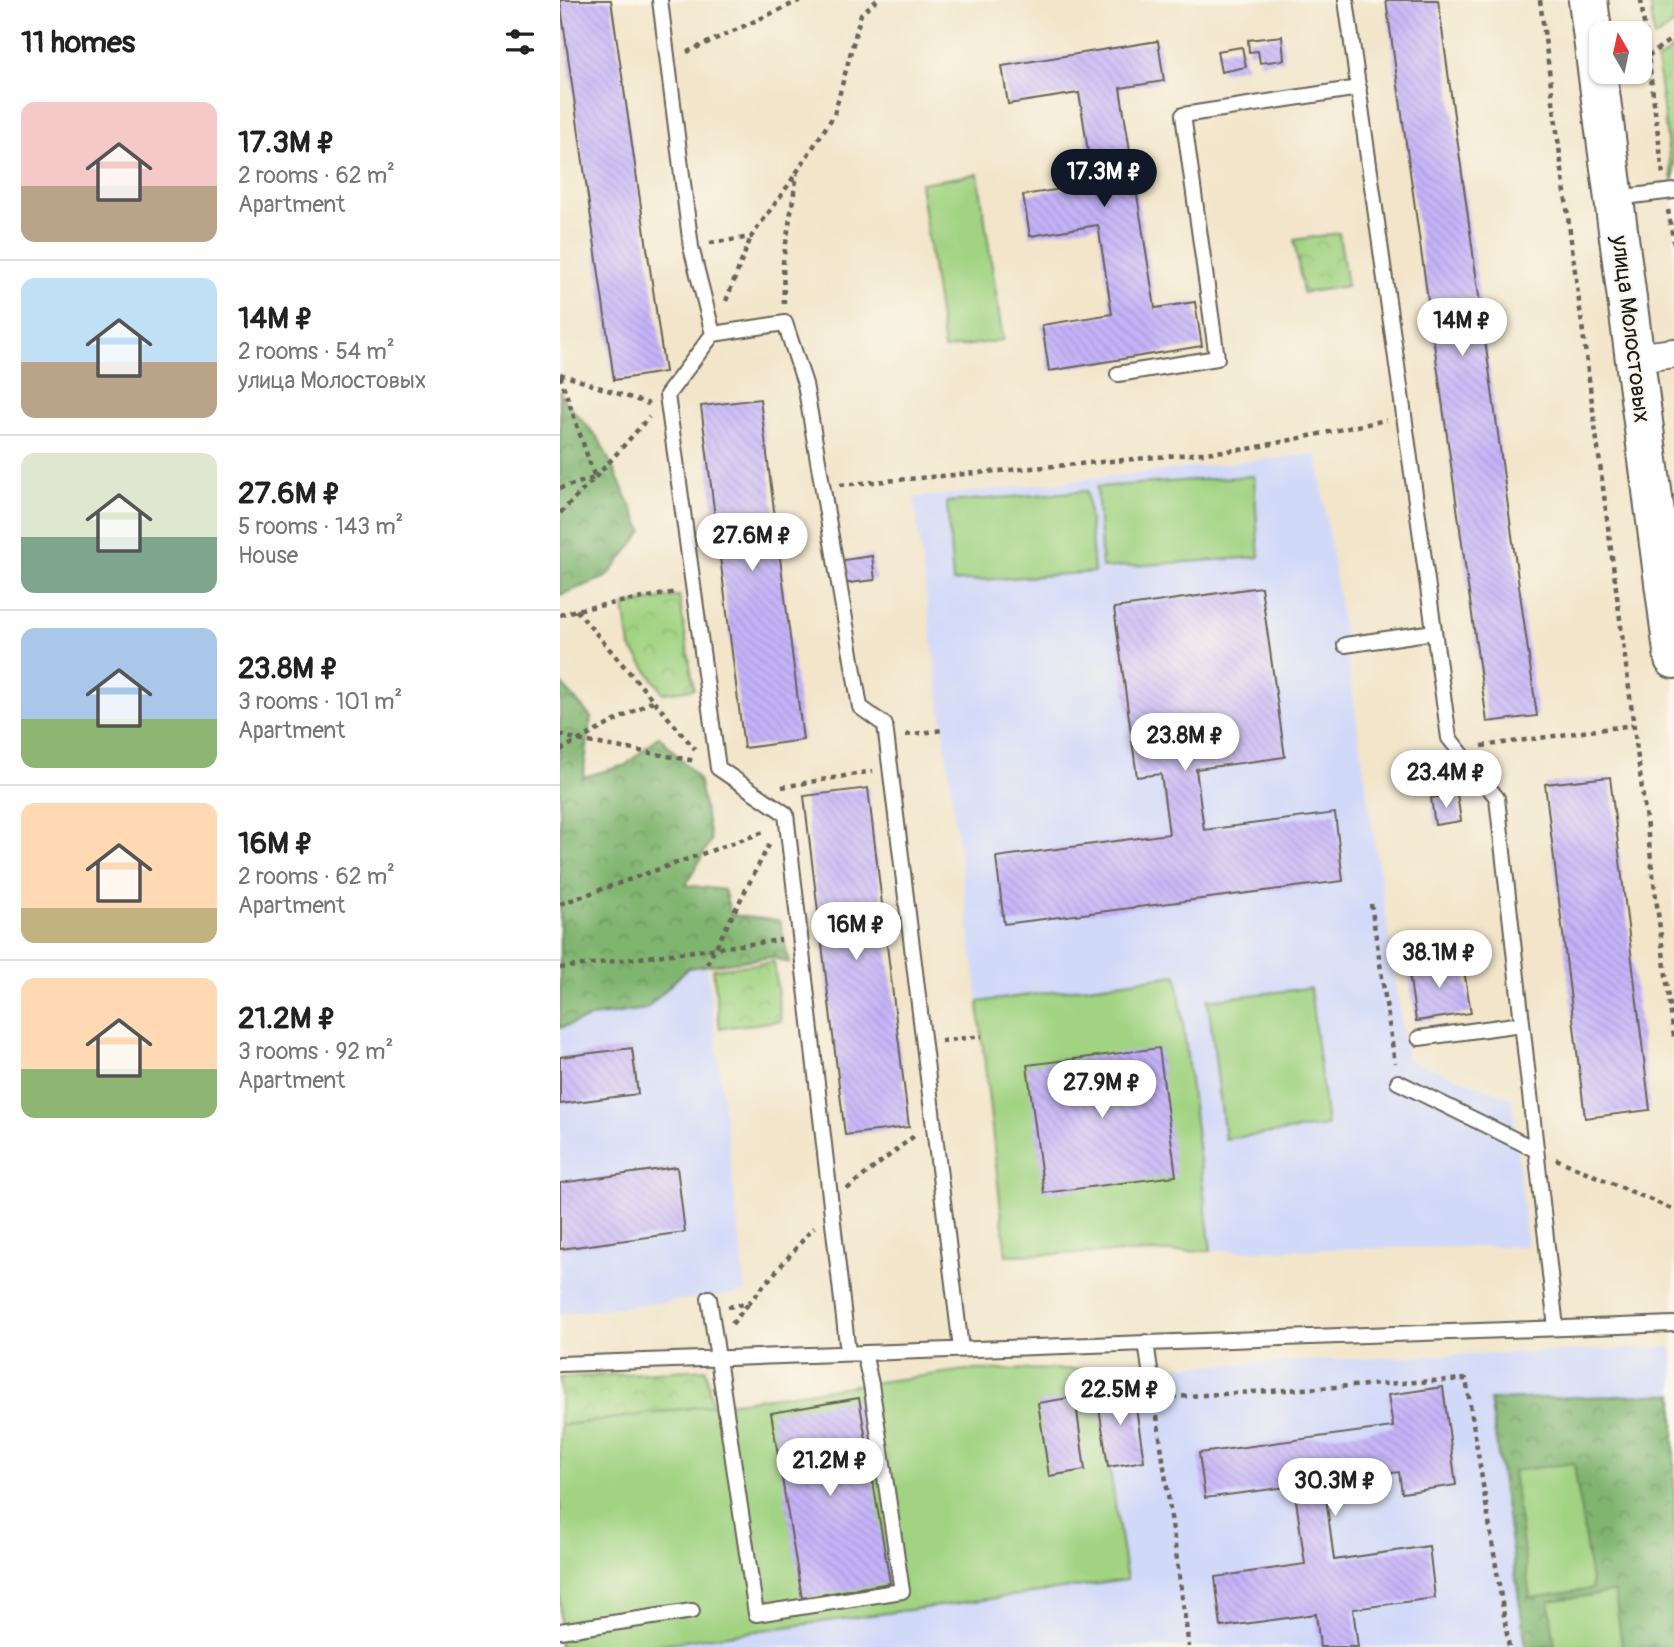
<!DOCTYPE html>
<html lang="en">
<head>
<meta charset="utf-8">
<style>
  body { margin:0; font-family:Pangolin,sans-serif; background:#f2f2f2; color:#222; height:100vh; display:flex; flex-direction:column; font-size:26px; white-space:nowrap }
  * { box-sizing:border-box; margin:0 }
  p { font-size:23px; color:#767676 }
  .icon { flex:none; width:38px; height:38px; fill:none; stroke:currentColor; stroke-width:2; stroke-linecap:round; stroke-linejoin:round }
  .map { position:relative; flex:1; overflow:hidden }
  .drawer { display:flex; flex-direction:column; background:#fff; width:560px }
  .drawer>* { flex:none }
  .needle { width:46px; rotate:351deg }
  .controls { position:absolute; left:1029px; top:21px; display:grid; gap:14px }
  .controls a { display:grid; place-items:center; width:63px; height:63px; border-radius:14px; background:#fff; box-shadow:0 2px 5px #0004; font-size:35px }
  .price { position:absolute; translate:-50% -60px; padding:0 16px; border-radius:24px; background:#fff; color:#222; font-size:23px; line-height:46px; filter:drop-shadow(0 2px 4px #0008) }
  .price::after { content:''; position:absolute; left:50%; top:42px; width:21px; height:16px; margin-left:-10px; background:inherit; clip-path:polygon(0 0,100% 0,50% 100%) }
  .price.active { background:#111827; color:#fff }
  ul { padding:0; list-style:none }
  li { display:flex; align-items:center; gap:21px; height:175px; padding:0 21px }
  li+li { border-top:2px solid #e0e0e0 }
  li span { display:grid; place-items:center; flex:none; width:196px; height:140px; border-radius:14px; color:#555 }
  li>.icon { margin-inline-start:auto }
  span .icon { width:84px; height:84px; fill:#fffc; stroke-width:1 }
  li b { font-size:30px }
  h2 { display:flex; justify-content:space-between; align-items:center; height:84px; padding:0 21px; font-size:30px }
  main { display:flex; flex:1; min-height:0 }
  .map>svg:first-child { display:block }
  .built { fill:#d1d9f9 }
  .grass { fill:url(#grass-tufts); stroke:#5e784f; stroke-width:2 }
  .forest { fill:url(#forest-crowns); stroke:#4e6846; stroke-width:2 }
  .park { fill:url(#park-crowns); stroke:#5e784f; stroke-width:2 }
  .pitch { fill:#a1d382; stroke:#5e784f; stroke-width:2 }
  .building { fill:url(#building-back-hatch) }
  .lines { fill:none; stroke-linecap:round; stroke-linejoin:round }
  .lane-casing { stroke:#676259; stroke-width:18 }
  .street-casing { stroke:#676259; stroke-width:32 }
  .secondary-casing { stroke:#676259; stroke-width:42 }
  .path { stroke:#676259; stroke-width:4.5; stroke-dasharray:5 5; stroke-linecap:butt }
  .lane { stroke:#fff; stroke-width:14 }
  .street { stroke:#fff; stroke-width:28 }
  .secondary { stroke:#fff; stroke-width:38 }
  .labels { text-anchor:middle; dominant-baseline:central; stroke-width:5; stroke-linejoin:round; paint-order:stroke }
  .street-label { font-size:23px; fill:#1c1c1c; stroke:#fbf7ec }
</style>
</head>
<body>
<main>
<section class="drawer">
<h2>11 homes<svg class="icon" aria-label="filters" viewBox="0 0 24 24"><path d="M4 7h16M4 17h16"/><circle cx="9" cy="7" r="2"/><circle cx="15" cy="17" r="2"/></svg></h2>
<ul>
<li><span style="background:linear-gradient(#f6c9c9 60%,#b9a48a 0)"><svg class="icon" aria-label="home" viewBox="0 0 24 24"><path d="M3 11l9-7 9 7M6 9v11h12V9"/></svg></span><div><b>17.3M ₽</b><p>2 rooms · 62 m²</p><p>Apartment</p></div></li>
<li><span style="background:linear-gradient(#bfe0f5 60%,#b9a48a 0)"><svg class="icon" aria-label="home" viewBox="0 0 24 24"><path d="M3 11l9-7 9 7M6 9v11h12V9"/></svg></span><div><b>14M ₽</b><p>2 rooms · 54 m²</p><p>улица Молостовых</p></div></li>
<li><span style="background:linear-gradient(#dfe7d0 60%,#7fa58c 0)"><svg class="icon" aria-label="home" viewBox="0 0 24 24"><path d="M3 11l9-7 9 7M6 9v11h12V9"/></svg></span><div><b>27.6M ₽</b><p>5 rooms · 143 m²</p><p>House</p></div></li>
<li><span style="background:linear-gradient(#a9c7e8 65%,#8fb573 0)"><svg class="icon" aria-label="home" viewBox="0 0 24 24"><path d="M3 11l9-7 9 7M6 9v11h12V9"/></svg></span><div><b>23.8M ₽</b><p>3 rooms · 101 m²</p><p>Apartment</p></div></li>
<li><span style="background:linear-gradient(#ffd9b3 75%,#c2b280 0)"><svg class="icon" aria-label="home" viewBox="0 0 24 24"><path d="M3 11l9-7 9 7M6 9v11h12V9"/></svg></span><div><b>16M ₽</b><p>2 rooms · 62 m²</p><p>Apartment</p></div></li>
<li><span style="background:linear-gradient(#ffd9b3 65%,#8fb573 0)"><svg class="icon" aria-label="home" viewBox="0 0 24 24"><path d="M3 11l9-7 9 7M6 9v11h12V9"/></svg></span><div><b>21.2M ₽</b><p>3 rooms · 92 m²</p><p>Apartment</p></div></li>
</ul>
</section>
<div class="map">
<svg width="1114" height="1647" viewBox="0 0 1114 1647">
  <defs>
    <pattern id="grass-tufts" width="24" height="20" patternUnits="userSpaceOnUse" patternTransform="scale(1.75)"><rect width="24" height="20" fill="#a1d382"/><path d="M3 7l-1-3M5 7V3M7 7l1-3M15 17l-1-3M17 17v-4M19 17l1-3" fill="none" stroke="#8ab570"/></pattern>
    <pattern id="forest-crowns" width="20" height="18" patternUnits="userSpaceOnUse" patternTransform="scale(1.75)"><rect width="20" height="18" fill="#80b570"/><path d="M2 6a3 3 0 1 1 6 0M12 15a3 3 0 1 1 6 0" fill="none" stroke="#68925b"/></pattern>
    <pattern id="park-crowns" width="20" height="18" patternUnits="userSpaceOnUse" patternTransform="scale(1.75)"><rect width="20" height="18" fill="#a1d382"/><path d="M2 6a3 3 0 1 1 6 0M12 15a3 3 0 1 1 6 0" fill="none" stroke="#8ab570"/></pattern>
    <pattern id="building-back-hatch" width="6" height="6" patternUnits="userSpaceOnUse" patternTransform="scale(1.75)"><rect width="6" height="6" fill="#c4b2f8"/><path d="M-1 5l2 2M0 0l6 6M5-1l2 2" fill="none" stroke="#a898d4"/></pattern>
  </defs>
  <rect width="100%" height="100%" fill="#fbf7ec"/>
  <filter id="ink" filterUnits="userSpaceOnUse"><feTurbulence type="fractalNoise" baseFrequency=".0143" numOctaves="2"/><feDisplacementMap in="SourceGraphic" scale="14" xChannelSelector="R" yChannelSelector="G"/><feConvolveMatrix kernelMatrix="1 2 1 2 8 2 1 2 1" color-interpolation-filters="sRGB"/></filter>
  <filter id="wash" filterUnits="userSpaceOnUse"><feTurbulence type="fractalNoise" baseFrequency=".00686" numOctaves="4" result="noise"/><feDisplacementMap in="SourceGraphic" scale="28" xChannelSelector="R" yChannelSelector="G"/><feGaussianBlur stdDeviation="1.57" result="paint"/><feColorMatrix in="noise" values="0 0 0 0 0 0 0 0 0 0 0 0 0 0 0 0 0 1.4 0 .05"/><feComposite in="paint" operator="in"/></filter>
  <g filter="url(#wash)">
    <rect width="100%" height="100%" fill="#f2e5ca"/>
    <path class="built" d="M757,454L847,1059L952,1098L967,1246L651,1251L617,975L418,1002L354,498Z
      M147,964L186,1293L0,1314V985Z
      M1111,1347L1114,1368V1647H80L567,1580L534,1369Z"/>
    <path class="grass" d="M1090,0H1114V24L1094,38Z
      M1114,48V179L1112,180L1097,61Z"/>
    <path class="forest" d="M0,391L3,399L39,439L83,531L47,577L0,595Z
      M0,682L31,717L23,777L66,765L99,736L138,778L151,840L126,885L164,890L171,915L220,921L229,963L212,957L128,968L86,1009L33,1017L0,1028Z
      M1114,1394V1647H966L930,1400Z"/>
    <path class="park" d="M779,233L787,286L743,293L734,240Z
      M119,596L134,689L103,693L70,646L64,605Z
      M214,962L221,1021L160,1028L153,969Z
      M146,1369L152,1405L0,1426V1378Z"/>
    <path class="pitch" d="M418,174L443,340L384,349L360,183Z
      M694,476L699,557L542,568L537,487Z
      M527,491L534,572L393,582L387,502Z
      M617,975L651,1251L446,1255L418,1002Z
      M750,988L767,1126L665,1139L648,1000Z
      M534,1369L567,1580L80,1647H0V1426L406,1370Z
      M1014,1463L1032,1589L970,1598L953,1471Z
      M1055,1592L1062,1647H995L989,1601Z"/>
    <g id="blocks">
      <path class="building" d="M0,0H51L105,372L54,380Z
        M826,0H878L977,716L927,722Z
        M722,36L724,60L700,63L698,51L689,52L688,40Z
        M598,41L604,81L560,88L595,308L635,302L642,346L489,371L482,325L552,314L538,225L470,236L463,195L533,184L519,93L448,104L442,66Z
        M682,47L686,67L661,72L657,51Z
        M200,399L243,740L184,748L141,406Z
        M312,556L315,580L280,584L277,561Z
        M701,587L725,757L636,769L644,830L775,813L783,881L444,924L436,857L609,834L601,774L577,777L554,608Z
        M1050,777L1090,1110L1025,1118L985,784Z
        M308,788L349,1127L285,1135L244,796Z
        M897,794L901,821L875,825L871,798Z
        M902,958L911,1013L856,1021L848,966Z
        M72,1048L78,1094L0,1104V1057Z
        M599,1048L616,1176L484,1193L467,1065Z
        M117,1167L125,1232L0,1249V1183Z
        M883,1387L896,1485L842,1493L839,1472L764,1482L774,1560L869,1546L875,1598L793,1609L798,1647H760L756,1614L661,1627L655,1577L745,1564L734,1486L645,1498L639,1453L833,1427L828,1395Z
        M573,1388L584,1461L548,1467L537,1394Z
        M515,1397L525,1470L489,1476L478,1403Z
        M299,1398L330,1583L242,1598L211,1413Z"/>
    </g>
  </g>
  <g filter="url(#ink)">
    <use href="#blocks" fill-opacity="0" stroke="#676259" stroke-width="2"/>
    <g class="lines">
      <defs>
        <path id="lane" d="M100,0L131,247L153,334L225,323L245,384L300,707L325,725L401,1349
          M786,0L889,738L937,798L996,1328
          M1056,198L1114,191
          M153,334L107,395L158,768L226,814L288,1353
          M558,374L657,358L623,115L799,88
          M785,645L874,632
          M859,1038L962,1024
          M838,1082L976,1150
          M149,1298L196,1614L342,1591L311,1384L304,1353
          M586,1342L594,1398
          M0,1364L1114,1324
          M0,1631L132,1611"/>
        <path id="street" d="M1075,358L1114,353"/>
        <path id="secondary" d="M1028,0L1114,659"/>
      </defs>
      <use href="#lane" class="lane-casing"/>
      <use href="#street" class="street-casing"/>
      <use href="#secondary" class="secondary-casing"/>
      <path class="path" d="M980,0L1114,1037
        M1081,0L1103,174
        M127,52L241,0
        M1088,56L1114,37
        M1108,210L1114,244
        M150,243L191,237L227,187L274,115L301,14L317,0
        M166,301L191,237
        M224,304L223,262L237,174
        M0,374L89,404
        M0,376L35,478L0,488
        M280,485L688,449L826,420
        M0,513L35,478L89,417
        M16,610L135,749
        M0,615L16,610L116,592
        M0,734L17,740L136,761
        M346,735L383,730
        M922,746L1073,725
        M0,750L93,701
        M222,787L313,771
        M0,904L207,831
        M811,904L835,1063
        M147,964L209,845
        M0,968L221,940
        M381,1041L422,1036
        M996,1159L1114,1210
        M287,1189L354,1136
        M168,1307L189,1303L254,1227
        M172,1324L189,1303
        M612,1397L906,1379L949,1647
        M597,1416L629,1647"/>
      <use href="#lane" class="lane"/>
      <use href="#street" class="street"/>
      <use href="#secondary" class="secondary"/>
    </g>
  </g>
  <g class="labels">
    <g class="street-label">
      <text transform="translate(1071 329) rotate(83)">улица Молостовых</text>
    </g>
  </g>
</svg>
<div class="controls">
<a><svg class="needle" viewBox="-14 -14 28 28"><path d="M0-13l5 13h-10z" fill="#e53935"/><path d="M0 13l5-13h-10z" fill="#767676"/></svg></a>
</div>
<b class="price active" style="left:544px;top:209px">17.3M ₽</b>
<b class="price" style="left:902px;top:358px">14M ₽</b>
<b class="price" style="left:192px;top:573px">27.6M ₽</b>
<b class="price" style="left:625px;top:773px">23.8M ₽</b>
<b class="price" style="left:886px;top:810px">23.4M ₽</b>
<b class="price" style="left:296px;top:962px">16M ₽</b>
<b class="price" style="left:879px;top:990px">38.1M ₽</b>
<b class="price" style="left:542px;top:1120px">27.9M ₽</b>
<b class="price" style="left:560px;top:1427px">22.5M ₽</b>
<b class="price" style="left:270px;top:1498px">21.2M ₽</b>
<b class="price" style="left:775px;top:1518px">30.3M ₽</b>
</div>
</main>
</body>
</html>
